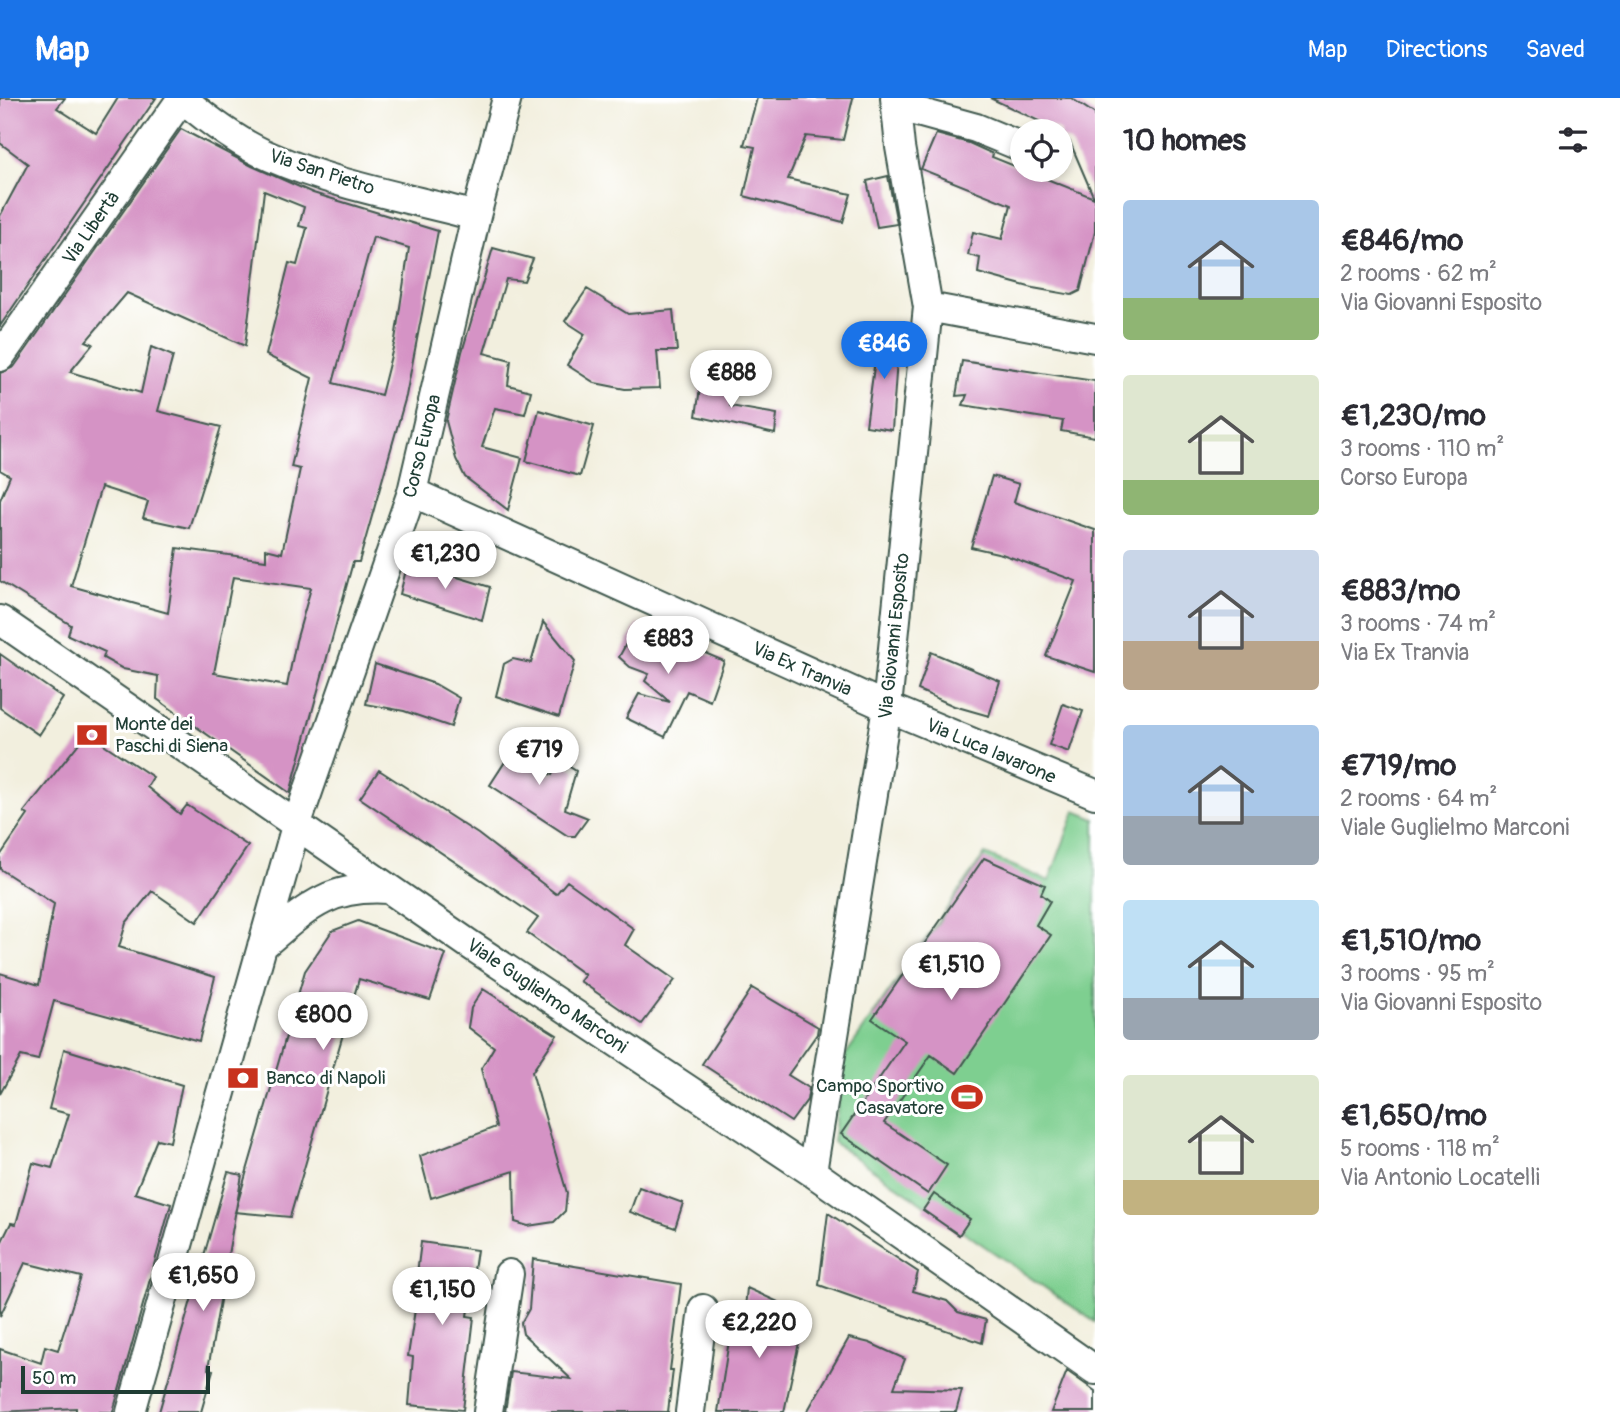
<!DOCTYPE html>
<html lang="en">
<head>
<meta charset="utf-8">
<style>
  body { margin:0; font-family:Pangolin,sans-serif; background:#f2f2f3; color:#2b2b33; height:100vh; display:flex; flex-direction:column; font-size:26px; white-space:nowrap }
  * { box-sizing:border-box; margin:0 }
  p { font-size:23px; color:#7c7c81 }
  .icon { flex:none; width:38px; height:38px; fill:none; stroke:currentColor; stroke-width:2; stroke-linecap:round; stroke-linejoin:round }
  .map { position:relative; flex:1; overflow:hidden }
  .sheet { display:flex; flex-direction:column; background:#fff; width:525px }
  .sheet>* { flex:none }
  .tools { position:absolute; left:1010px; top:21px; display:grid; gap:14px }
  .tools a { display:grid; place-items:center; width:63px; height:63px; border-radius:50%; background:#fff; box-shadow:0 4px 10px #0003; font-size:35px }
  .scale { position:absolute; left:21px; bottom:18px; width:189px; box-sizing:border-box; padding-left:7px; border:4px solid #1f3d34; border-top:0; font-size:19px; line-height:24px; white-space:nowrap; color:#1f3d34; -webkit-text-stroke:5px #fff; paint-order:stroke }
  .price { position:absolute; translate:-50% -60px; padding:0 16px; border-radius:24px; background:#fff; color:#222; font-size:23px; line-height:46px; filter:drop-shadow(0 2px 4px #0008) }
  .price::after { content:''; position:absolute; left:50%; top:42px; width:21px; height:16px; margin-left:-10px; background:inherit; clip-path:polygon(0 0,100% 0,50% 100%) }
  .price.active { background:#1a73e8; color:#fff }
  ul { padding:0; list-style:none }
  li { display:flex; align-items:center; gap:21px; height:175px; padding:0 28px }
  li span { display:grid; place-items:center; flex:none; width:196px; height:140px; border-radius:7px; color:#555 }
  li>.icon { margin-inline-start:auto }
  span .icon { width:84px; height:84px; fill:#fffc; stroke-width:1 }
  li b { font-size:30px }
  h2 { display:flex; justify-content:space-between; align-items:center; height:84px; padding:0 28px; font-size:30px }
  header { display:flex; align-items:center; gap:42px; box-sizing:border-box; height:98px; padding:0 35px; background:#1a73e8; color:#fff }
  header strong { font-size:33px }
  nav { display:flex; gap:38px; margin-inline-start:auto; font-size:24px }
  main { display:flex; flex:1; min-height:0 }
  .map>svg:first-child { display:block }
  .green { fill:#7ecf90; stroke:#4e8662; stroke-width:2 }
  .building { fill:#d593c5; fill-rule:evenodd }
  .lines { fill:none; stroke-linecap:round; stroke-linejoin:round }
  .minor-casing { stroke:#3f584e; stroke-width:32 }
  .minor { stroke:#fff; stroke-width:28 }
  .labels { text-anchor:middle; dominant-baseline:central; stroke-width:6; stroke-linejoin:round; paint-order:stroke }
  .street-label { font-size:19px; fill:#1f3d34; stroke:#fff }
  .poi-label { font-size:19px; fill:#1f3d34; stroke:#fff; text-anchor:start }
</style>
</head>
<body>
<header>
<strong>Map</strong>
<nav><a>Map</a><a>Directions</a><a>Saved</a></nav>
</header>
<main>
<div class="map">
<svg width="1095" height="1314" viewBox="0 0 1095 1314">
  <rect width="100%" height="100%" fill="#fff"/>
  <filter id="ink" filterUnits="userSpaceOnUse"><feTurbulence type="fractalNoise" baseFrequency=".0143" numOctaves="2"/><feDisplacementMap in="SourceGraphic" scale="14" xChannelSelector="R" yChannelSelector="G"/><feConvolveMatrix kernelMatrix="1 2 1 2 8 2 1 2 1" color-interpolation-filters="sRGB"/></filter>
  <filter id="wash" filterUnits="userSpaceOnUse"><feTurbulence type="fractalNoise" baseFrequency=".00686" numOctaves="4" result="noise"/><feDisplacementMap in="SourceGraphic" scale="28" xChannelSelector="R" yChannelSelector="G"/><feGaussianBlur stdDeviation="1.57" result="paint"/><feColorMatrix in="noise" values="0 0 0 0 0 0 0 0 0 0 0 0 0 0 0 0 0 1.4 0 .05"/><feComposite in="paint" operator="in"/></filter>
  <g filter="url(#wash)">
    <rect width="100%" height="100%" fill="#f2efde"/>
    <path class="green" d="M1075,713L1095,721V1224L833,1044L844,959L985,756L1049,783Z"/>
    <g id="blocks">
      <path class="building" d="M0,0H65L57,10L96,35L118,0H156L0,228V118L28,66L0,45Z
        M757,0H853L843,42L806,38L788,81L851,96L843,124L744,98L755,49L744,47Z
        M990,0H1071L1095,16V134L1080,193L1072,197L1033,190L978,175L980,160L968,157L973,134L1002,141L1011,107L921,71L936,36L969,45L993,56L992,59L1094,100L1070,44L1060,39V33Z
        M181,31L252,68L313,95L438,133L406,298L359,464H353L290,695L157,601L158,578L123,571L103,560L105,554L68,537L71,527L0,483V402L10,378L0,372V275L14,269ZM264,93L304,109L299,128L307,130L297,167L289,165L266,257L312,280L291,369L300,371L282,455L266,451V462L177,450L168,515L71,488L101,389L148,404L143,420L189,430L221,329L158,313L173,258L151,249L141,295L70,274L93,246L86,243L127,195L245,248ZM373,139L409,150L395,242L381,297L333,285ZM233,479L311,490L296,543L287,588L214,575Z
        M888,78L897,126L877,129L867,83Z
        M493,150L533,161L524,183L506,181L484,255L511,262L508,287L531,293L525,316L495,310L482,349L522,360L508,412L465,379L456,361L446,323L462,254Z
        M587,191L628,216L673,212L677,253H657L660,290L625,291L595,285L567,267L585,236L565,223Z
        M879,232H899L892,332L866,328Z
        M962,263L1095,283V339L1061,333L1063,323L963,307L967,297L956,298Z
        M701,283L731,289L730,308L777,316L775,336L696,318Z
        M539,312L594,328L580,378L526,363Z
        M992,378L1019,386L1014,404L1095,432V574L1046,558L1076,483L1002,456L971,449Z
        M408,464L490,489L482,522L400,496Z
        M543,524L575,563L559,619L496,598L504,566L513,561L531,565Z
        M637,526L724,563L710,603L687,593L665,639L626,620L639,596L670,604L645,583L649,576L630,569L619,559Z
        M931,554L1000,583L989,618L954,608L918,592Z
        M0,556L63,600L39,637L0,610Z
        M375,566L435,586L459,600L451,629L404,613L366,606Z
        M1063,606L1083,613L1069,654L1049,647Z
        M87,635L153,679L147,689L180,716L187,707L248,748L197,824L152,793L126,825L119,849L215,879L199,943L54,903L38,962L21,958L0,996V875L39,887L54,806L0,771V758L28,717L24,714Z
        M521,639L547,655L542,672L552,677L560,663L576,673L565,711L588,720L575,738H568L490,687Z
        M379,672L478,736L556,796L567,783L634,831L625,847L675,882L642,926L580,883L585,877L527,835L538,820L360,700Z
        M984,760L1045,787L1041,796L1050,803L1036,827L1051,837L957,975L931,957L884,1025L947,1067L928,1096L841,1036L905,943L872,921Z
        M358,823L446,856L430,902L359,881L290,1119L235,1114L305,873L332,833Z
        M752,890L818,929L817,936L788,977L809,990L807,1002L791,1024L702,966Z
        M483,891L557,937L532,974L567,1095L565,1113L554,1124L528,1128L515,1124L514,1073L431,1100L420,1058L496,1029L481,971L494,949L468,929L471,910Z
        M64,951L182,987L170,1044L157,1041L135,1095L171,1106L113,1314H76V1310L0,1314V1251L41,1265L45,1248L58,1252L81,1179L25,1165L0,1218V1147L11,1125L16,1126L33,1065L52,1070L69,1016L49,1011Z
        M228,1074L242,1077L208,1271L213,1272L201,1314H159Z
        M639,1089L683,1105L675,1130L630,1114Z
        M934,1096L970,1121L959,1137L923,1112Z
        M828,1115L918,1174L913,1193L947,1203L958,1214L986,1222L982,1245L819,1187Z
        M421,1144L477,1152L467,1218L474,1219L463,1312L409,1307L413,1259L408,1258L419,1185L416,1184Z
        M533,1161L681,1186L670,1272H673L668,1314H505L511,1274L571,1281L523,1236L521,1225L529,1211Z
        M747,1190L785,1207L781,1237L800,1240L784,1314H718L731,1229L743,1230Z
        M849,1240L870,1245L905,1261L894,1290L962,1292L956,1314H807Z
        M1067,1273L1095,1293V1314H1051Z"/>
    </g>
  </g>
  <g filter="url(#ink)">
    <use href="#blocks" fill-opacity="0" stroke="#3f584e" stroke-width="2"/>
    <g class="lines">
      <defs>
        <path id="minor" d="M182,0C209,23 238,45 271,59C335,87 408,100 476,118
          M896,8L976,30L1022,49
          M928,209L1095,240
          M0,259L182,0
          M412,394L887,609L1095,696
          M0,522L469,846L812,1074L1095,1272
          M262,848C306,811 327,787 388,791
          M812,1074L887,609L928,209L900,49L895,0
          M131,1314L296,728L412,394L476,118L507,0
          M488,1314L509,1176
          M690,1314L703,1211"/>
      </defs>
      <use href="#minor" class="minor-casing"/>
      <use href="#minor" class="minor"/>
    </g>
  </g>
  <defs>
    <symbol id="bank-bare" viewBox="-9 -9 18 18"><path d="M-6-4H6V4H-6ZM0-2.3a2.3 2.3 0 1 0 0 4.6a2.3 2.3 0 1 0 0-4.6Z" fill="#c8321e" stroke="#fff" stroke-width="2.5" paint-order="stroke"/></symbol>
    <symbol id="stadium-bare" viewBox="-9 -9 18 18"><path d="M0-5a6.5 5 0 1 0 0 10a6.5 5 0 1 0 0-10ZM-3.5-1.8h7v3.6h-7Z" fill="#c8321e" stroke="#fff" stroke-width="2.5" paint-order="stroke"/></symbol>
  </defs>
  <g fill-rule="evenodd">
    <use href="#bank-bare" x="70" y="615" width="44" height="44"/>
    <use href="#bank-bare" x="221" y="958" width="44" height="44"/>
    <use href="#stadium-bare" x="945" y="977" width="44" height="44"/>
  </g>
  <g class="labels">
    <g class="street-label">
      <text transform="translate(322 74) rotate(18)">Via San Pietro</text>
      <text transform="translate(91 130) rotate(-55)">Via Libertà</text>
      <text transform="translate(422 348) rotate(-76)">Corso Europa</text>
      <text transform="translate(894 538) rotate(-84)">Via Giovanni Esposito</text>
      <text transform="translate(802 571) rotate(24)">Via Ex Tranvia</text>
      <text transform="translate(991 653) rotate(23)">Via Luca Iavarone</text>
      <text transform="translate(547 898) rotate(34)">Viale Guglielmo Marconi</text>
    </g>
    <g class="poi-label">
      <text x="115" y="626">Monte dei<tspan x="115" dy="22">Paschi di Siena</tspan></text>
      <text x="266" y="980">Banco di Napoli</text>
      <text x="944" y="988" text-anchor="end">Campo Sportivo<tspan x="944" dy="22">Casavatore</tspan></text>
    </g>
  </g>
</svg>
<div class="tools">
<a><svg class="icon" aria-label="locate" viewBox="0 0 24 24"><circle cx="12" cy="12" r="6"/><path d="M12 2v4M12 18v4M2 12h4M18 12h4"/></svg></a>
</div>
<div class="scale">50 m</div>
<b class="price active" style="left:884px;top:283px">€846</b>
<b class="price" style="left:731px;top:312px">€888</b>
<b class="price" style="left:445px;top:493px">€1,230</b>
<b class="price" style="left:668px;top:578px">€883</b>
<b class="price" style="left:539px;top:689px">€719</b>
<b class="price" style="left:951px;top:904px">€1,510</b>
<b class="price" style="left:323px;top:954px">€800</b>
<b class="price" style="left:203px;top:1215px">€1,650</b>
<b class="price" style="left:442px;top:1229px">€1,150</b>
<b class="price" style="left:759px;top:1262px">€2,220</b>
</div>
<section class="sheet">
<h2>10 homes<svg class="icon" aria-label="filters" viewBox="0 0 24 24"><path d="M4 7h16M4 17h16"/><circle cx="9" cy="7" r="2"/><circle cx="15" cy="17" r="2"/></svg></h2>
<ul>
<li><span style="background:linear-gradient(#a9c7e8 70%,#8fb573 0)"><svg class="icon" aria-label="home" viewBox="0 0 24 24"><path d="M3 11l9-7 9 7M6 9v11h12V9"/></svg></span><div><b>€846/mo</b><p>2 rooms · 62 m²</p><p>Via Giovanni Esposito</p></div></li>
<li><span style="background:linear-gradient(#dfe7d0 75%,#8fb573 0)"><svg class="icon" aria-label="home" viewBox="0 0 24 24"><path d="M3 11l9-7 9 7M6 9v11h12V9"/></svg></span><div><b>€1,230/mo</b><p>3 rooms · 110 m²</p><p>Corso Europa</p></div></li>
<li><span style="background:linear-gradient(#c9d6e8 65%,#b9a48a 0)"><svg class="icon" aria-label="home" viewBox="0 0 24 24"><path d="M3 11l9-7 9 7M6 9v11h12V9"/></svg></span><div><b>€883/mo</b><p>3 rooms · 74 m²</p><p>Via Ex Tranvia</p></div></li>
<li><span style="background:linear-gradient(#a9c7e8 65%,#9aa5b1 0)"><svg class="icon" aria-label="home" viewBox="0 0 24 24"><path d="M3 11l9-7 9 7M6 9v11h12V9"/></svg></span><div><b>€719/mo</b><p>2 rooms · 64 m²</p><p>Viale Guglielmo Marconi</p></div></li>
<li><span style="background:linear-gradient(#bfe0f5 70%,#9aa5b1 0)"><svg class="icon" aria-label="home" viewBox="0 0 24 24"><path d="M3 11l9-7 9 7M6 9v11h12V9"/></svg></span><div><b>€1,510/mo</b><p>3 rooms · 95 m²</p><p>Via Giovanni Esposito</p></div></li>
<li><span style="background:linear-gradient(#dfe7d0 75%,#c2b280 0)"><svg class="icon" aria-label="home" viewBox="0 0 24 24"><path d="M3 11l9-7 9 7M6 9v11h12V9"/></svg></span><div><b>€1,650/mo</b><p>5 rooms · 118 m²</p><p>Via Antonio Locatelli</p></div></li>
</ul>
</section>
</main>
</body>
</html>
